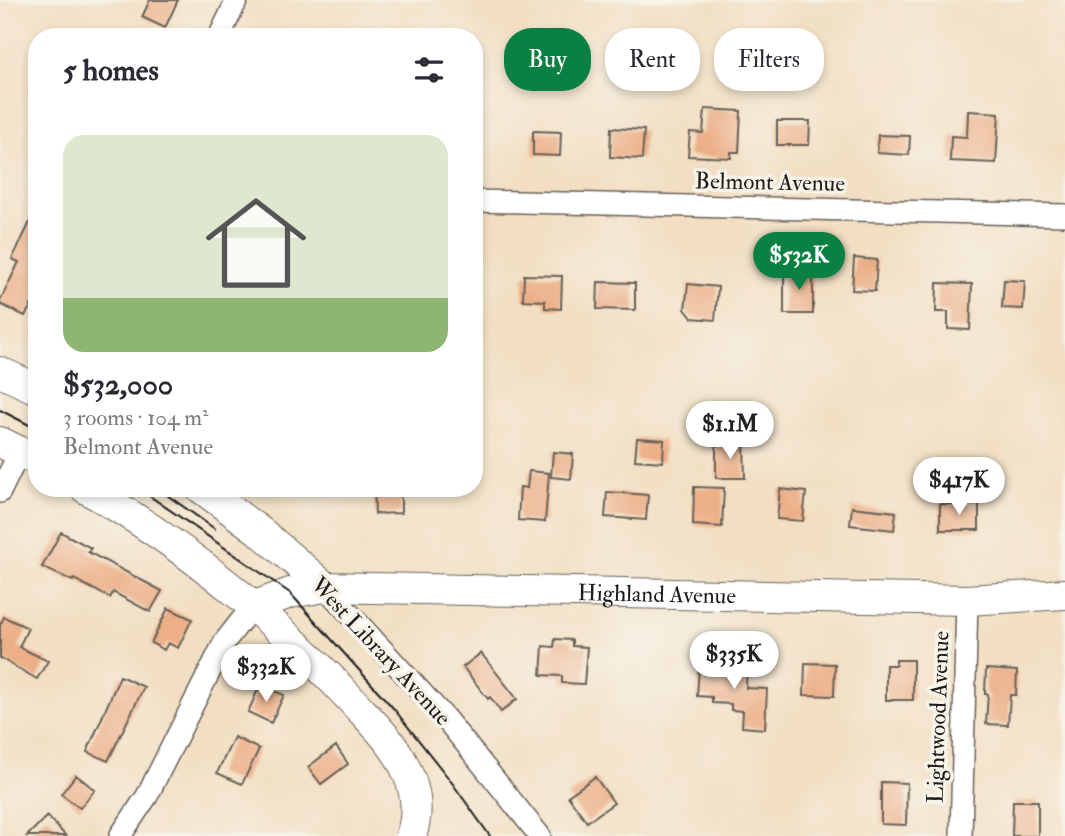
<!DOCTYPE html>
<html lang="en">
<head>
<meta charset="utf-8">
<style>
  body { margin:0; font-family:"IM FELL Double Pica",serif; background:#f2f2f3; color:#2b2b33; height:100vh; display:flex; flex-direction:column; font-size:26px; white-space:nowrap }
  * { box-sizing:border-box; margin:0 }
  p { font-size:23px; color:#7c7c81 }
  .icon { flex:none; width:38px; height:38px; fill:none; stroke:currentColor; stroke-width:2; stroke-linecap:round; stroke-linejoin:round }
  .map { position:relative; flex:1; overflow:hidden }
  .details { position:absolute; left:28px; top:28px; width:455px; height:469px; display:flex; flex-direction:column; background:#fff; border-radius:28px; box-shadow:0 4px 10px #0003 }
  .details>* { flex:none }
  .banner { position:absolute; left:504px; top:28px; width:455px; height:63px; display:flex; gap:14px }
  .price { position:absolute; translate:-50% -60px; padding:0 16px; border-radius:24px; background:#fff; color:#222; font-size:23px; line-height:46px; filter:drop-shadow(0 2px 4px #0008) }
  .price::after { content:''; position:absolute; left:50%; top:42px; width:21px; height:16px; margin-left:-10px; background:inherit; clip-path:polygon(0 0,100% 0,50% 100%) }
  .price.active { background:#0b8043; color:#fff }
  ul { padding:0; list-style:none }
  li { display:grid; align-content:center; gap:14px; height:371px; padding:0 35px }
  li span { display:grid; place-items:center; height:217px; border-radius:21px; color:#555 }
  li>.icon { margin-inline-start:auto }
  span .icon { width:126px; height:126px; fill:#fffc; stroke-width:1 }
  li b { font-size:30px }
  h2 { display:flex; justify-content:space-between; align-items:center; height:84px; padding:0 35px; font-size:30px }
  .pill { padding:0 24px; border-radius:28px; background:#fff; box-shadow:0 4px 10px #0003; font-size:24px; line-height:63px }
  .pill.active { background:#0b8043; color:#fff }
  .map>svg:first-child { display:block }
  .building { fill:#ecaf87 }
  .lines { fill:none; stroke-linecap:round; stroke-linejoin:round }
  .street-casing { stroke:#676056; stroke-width:24 }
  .secondary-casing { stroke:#676056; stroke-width:32 }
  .street { stroke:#fff; stroke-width:21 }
  .secondary { stroke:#fff; stroke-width:30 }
  .tram { stroke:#1c1c1c; stroke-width:2 }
  .labels { text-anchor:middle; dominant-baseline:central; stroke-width:7; stroke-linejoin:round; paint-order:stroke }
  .street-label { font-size:23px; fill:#1c1c1c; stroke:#f7f3e8 }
</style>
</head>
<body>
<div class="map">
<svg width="1065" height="836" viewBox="0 0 1065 836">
  <rect width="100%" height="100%" fill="#f7f3e8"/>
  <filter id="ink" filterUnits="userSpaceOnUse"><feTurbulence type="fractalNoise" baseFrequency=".0143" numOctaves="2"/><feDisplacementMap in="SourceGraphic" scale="14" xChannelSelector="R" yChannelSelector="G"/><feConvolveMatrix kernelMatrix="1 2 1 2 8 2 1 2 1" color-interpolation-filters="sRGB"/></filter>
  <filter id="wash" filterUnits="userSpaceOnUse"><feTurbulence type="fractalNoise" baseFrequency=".00686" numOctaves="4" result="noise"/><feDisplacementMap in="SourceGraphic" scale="28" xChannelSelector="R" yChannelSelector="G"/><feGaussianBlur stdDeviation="1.57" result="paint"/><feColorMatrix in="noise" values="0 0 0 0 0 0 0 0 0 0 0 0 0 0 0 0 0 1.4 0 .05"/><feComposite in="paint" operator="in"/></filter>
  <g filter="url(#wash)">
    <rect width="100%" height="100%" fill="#f2dfc3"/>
    <g id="blocks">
      <path class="building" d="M150,0H178L165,28L142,17Z
        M705,109L741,111L739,152H731V158L688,156L690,132L703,133Z
        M968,111L999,113L996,163L950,161L951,136L967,137Z
        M777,121H810L809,145H777Z
        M611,128L644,130L642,159L610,157Z
        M533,131L561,132L560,156L533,155Z
        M878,135L910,136L909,155L877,153Z
        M37,208V295L25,316L0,304V301L19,262L12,259Z
        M854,258L877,260L875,291L852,290Z
        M813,268V314H784V275H794L795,269Z
        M524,275L562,276L561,309L545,308V301L523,300Z
        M1004,280L1025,281L1023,309L1002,308Z
        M598,282L635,283V310L597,309Z
        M937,283L972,284L970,330L948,329V312H936Z
        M688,284L718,287L715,320L692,318L685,309Z
        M637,438L664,440L663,462L635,460Z
        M716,444H744L745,478H716Z
        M553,452L573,454L571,479L551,477Z
        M529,471L549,473L545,522L518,520L520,487L527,488Z
        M694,487L724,488L722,527L693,525Z
        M374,488H401V513L375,514Z
        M780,489L806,492L803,521L777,519Z
        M607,492L648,495L646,520L605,517Z
        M940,504L979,505V530H940Z
        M852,507L896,512L894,530L850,525Z
        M61,532L91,548L88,552L162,591L150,612L113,592L110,598L74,579L73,581L42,567Z
        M168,608L192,619L178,648L168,643L164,650L151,643Z
        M4,617L28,628L19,647L48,661L37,679L0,658V625Z
        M555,639L572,640V646L587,647L584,684L562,683V676L541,675L543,646L554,647Z
        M481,653L517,699L501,712L490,697L488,699L463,667Z
        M707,660L747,663L746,688L767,689L765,729L742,727L743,711L731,710V704L712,703V697L697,696L699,668L707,669Z
        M896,660H913V700H886V665H896Z
        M805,663L835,664L834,696L804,695Z
        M986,669L1017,671L1016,695H1010L1008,725L986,724L988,694H985Z
        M120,676L144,687L108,761L87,752Z
        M260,685L284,695L271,723L248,712Z
        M234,737L259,749L242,784L217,773Z
        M336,746L348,764L321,784L308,767Z
        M76,775L95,790L80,808L61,794Z
        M595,777L614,803L587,822L568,796Z
        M881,782L907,783L906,825L881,824Z
        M1013,801H1038V836H1012Z
        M47,816L66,836H27Z"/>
    </g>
  </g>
  <g filter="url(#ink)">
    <use href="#blocks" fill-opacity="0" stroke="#676056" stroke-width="2"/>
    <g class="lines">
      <defs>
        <path id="street" d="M219,37L237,0
          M474,201L1065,215
          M0,492L20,451
          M325,587L445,718L540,836
          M120,836L147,796L225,641L252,607
          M961,836L967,600"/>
        <g id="secondary">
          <path d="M0,372L37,389"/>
          <path d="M0,442L37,460"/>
          <path d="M85,488C184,544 281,623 358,707C377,727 398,748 408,774C417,794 418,815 411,836"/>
          <path d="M201,488L262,533L325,587"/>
          <path id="s1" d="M252,607L290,593L325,587L967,600L1065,594"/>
        </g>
      </defs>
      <use href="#street" class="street-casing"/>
      <use href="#secondary" class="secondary-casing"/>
      <use href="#street" class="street"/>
      <use href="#secondary" class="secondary"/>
      <path class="tram" d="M0,410L37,429
        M138,488L290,593L394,709L450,780L490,836
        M157,488L215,529"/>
    </g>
  </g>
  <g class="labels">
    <g class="street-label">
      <text transform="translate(770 182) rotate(1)">Belmont Avenue</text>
      <text stroke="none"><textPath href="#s1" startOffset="408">Highland Avenue</textPath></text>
      <text transform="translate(381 651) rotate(47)">West Library Avenue</text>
      <text transform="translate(938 717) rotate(-88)">Lightwood Avenue</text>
    </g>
  </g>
</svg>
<b class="price active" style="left:799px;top:292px">$532K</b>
<b class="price" style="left:730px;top:461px">$1.1M</b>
<b class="price" style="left:959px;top:517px">$417K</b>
<b class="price" style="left:734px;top:691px">$335K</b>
<b class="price" style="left:266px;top:704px">$332K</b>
<div class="banner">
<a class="pill active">Buy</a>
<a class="pill">Rent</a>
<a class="pill">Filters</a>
</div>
<section class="details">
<h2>5 homes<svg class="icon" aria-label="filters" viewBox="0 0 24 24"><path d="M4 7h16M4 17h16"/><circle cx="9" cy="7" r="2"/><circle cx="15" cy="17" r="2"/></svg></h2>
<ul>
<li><span style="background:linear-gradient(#dfe7d0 75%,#8fb573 0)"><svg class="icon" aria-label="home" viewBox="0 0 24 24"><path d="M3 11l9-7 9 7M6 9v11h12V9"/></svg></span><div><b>$532,000</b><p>3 rooms · 104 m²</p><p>Belmont Avenue</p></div></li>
</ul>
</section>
</div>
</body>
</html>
